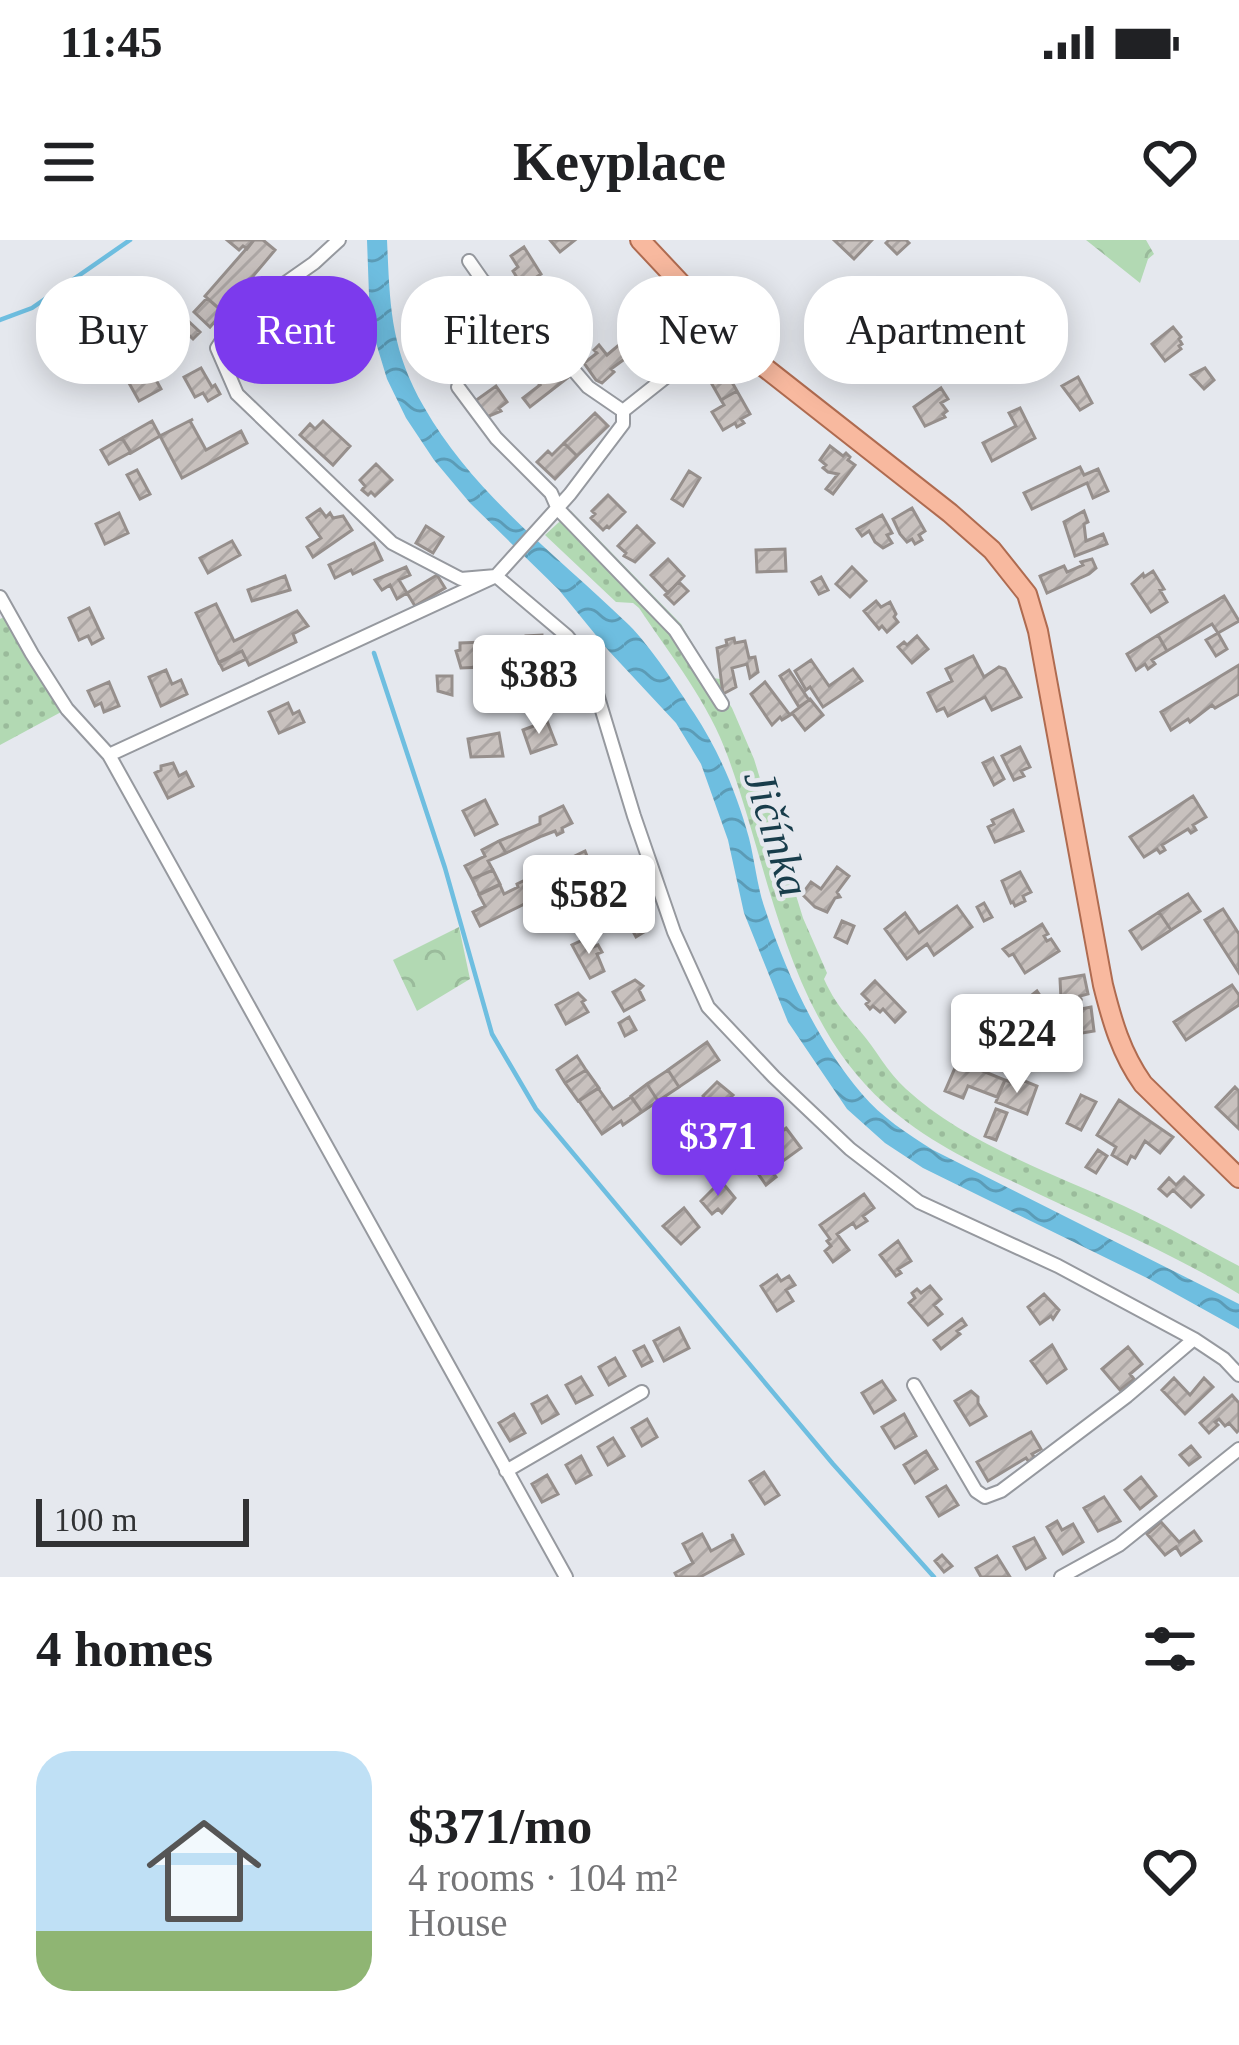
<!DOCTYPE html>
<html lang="en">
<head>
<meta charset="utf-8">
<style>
  body { margin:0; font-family:"Times New Roman",serif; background:#f6f6f6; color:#202124; height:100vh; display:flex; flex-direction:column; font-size:45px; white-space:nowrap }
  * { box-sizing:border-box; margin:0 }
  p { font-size:39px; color:#757577 }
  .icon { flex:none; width:66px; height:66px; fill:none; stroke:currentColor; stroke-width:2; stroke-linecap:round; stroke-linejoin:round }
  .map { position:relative; height:1337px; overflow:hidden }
  .panel { display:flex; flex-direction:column; background:#fff; flex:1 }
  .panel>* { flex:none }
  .hud { position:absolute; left:36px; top:36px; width:1167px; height:108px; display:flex; gap:24px }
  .scale { position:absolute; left:36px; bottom:30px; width:213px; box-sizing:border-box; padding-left:12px; border:6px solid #313234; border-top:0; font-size:33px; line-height:42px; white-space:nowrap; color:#313234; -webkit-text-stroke:9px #e5e8ee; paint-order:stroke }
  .price { position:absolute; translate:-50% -102px; padding:0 27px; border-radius:12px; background:#fff; color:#222; font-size:39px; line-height:78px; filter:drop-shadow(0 3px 6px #0008) }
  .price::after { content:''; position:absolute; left:50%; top:72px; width:36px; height:27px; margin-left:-18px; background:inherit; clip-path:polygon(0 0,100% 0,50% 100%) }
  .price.active { background:#7c3aed; color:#fff }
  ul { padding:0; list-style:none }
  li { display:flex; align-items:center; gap:36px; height:300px; padding:0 36px }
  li+li { border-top:3px solid #e0e0e0 }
  li span { display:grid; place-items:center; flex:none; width:336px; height:240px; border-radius:36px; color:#555 }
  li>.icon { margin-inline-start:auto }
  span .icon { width:144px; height:144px; fill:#fffc; stroke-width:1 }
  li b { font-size:51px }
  h2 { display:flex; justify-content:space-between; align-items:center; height:144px; padding:0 36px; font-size:51px }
  .chip { padding:0 42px; border-radius:48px; background:#fff; box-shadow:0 6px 30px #0003; font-size:42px; line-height:108px }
  .chip.active { background:#7c3aed; color:#fff }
  .status { display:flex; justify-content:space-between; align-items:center; height:84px; padding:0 60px; background:#fff; direction:ltr }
  .status svg { height:33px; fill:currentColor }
  header { display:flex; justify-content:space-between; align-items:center; height:156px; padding:0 36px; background:#fff; font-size:54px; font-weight:800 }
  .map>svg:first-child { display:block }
  .grass { fill:url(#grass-dots) }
  .forest { fill:url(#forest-crowns) }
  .water { fill:url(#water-waves) }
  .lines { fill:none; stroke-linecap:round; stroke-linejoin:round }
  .stream { stroke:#6ebee0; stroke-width:4.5 }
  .building { fill:url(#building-hatch); stroke:#968f8c; stroke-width:3 }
  .street-casing { stroke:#96999f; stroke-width:16 }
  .primary-casing { stroke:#af6b50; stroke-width:22 }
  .street { stroke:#fff; stroke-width:12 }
  .primary { stroke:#f8b99f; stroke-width:18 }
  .labels { text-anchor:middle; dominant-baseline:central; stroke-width:9; stroke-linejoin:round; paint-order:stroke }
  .water-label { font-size:45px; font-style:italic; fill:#183d4b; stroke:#e5e8ee }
</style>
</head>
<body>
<div class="status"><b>11:45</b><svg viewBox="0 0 49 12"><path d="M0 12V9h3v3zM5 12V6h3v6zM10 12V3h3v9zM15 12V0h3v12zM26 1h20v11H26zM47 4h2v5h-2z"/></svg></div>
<header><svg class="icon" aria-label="menu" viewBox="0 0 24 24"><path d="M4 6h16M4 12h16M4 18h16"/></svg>Keyplace<svg class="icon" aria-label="heart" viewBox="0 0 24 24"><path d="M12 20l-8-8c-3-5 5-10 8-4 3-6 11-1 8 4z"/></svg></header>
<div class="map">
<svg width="1239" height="1337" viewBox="0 0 1239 1337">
  <defs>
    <pattern id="grass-dots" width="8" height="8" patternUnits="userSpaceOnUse" patternTransform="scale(3)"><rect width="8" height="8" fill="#b2d9b3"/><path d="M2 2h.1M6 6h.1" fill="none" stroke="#9abb9b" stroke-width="1.8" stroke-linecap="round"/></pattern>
    <pattern id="forest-crowns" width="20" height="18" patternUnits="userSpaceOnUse" patternTransform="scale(3)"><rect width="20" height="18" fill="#b2d9b3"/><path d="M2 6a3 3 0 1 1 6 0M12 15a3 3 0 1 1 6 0" fill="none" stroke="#9abb9b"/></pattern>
    <pattern id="water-waves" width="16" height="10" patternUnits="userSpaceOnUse" patternTransform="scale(3)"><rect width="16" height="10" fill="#6ebee0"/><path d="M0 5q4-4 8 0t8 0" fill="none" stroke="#5b9bb6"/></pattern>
    <pattern id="building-hatch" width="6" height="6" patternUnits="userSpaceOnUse" patternTransform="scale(3)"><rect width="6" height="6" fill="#c8c1be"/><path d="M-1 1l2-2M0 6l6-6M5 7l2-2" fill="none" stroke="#aca6a4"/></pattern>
  </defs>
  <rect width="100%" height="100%" fill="#e5e8ee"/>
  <path class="grass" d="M571,271L681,384L713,438L720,439L723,454L732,468L754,519L803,678L827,733L824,739C834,761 844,773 860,791C876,809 887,832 906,849C963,902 1053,934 1124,966C1163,984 1201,1006 1239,1026V1054C1169,1011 1092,980 1018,944C971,922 924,899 885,864C787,776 771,635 728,517C709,463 671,416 639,368L633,363L616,362L545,295Z
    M4,377L26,419L63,471L0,505V379Z
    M1030,778L1065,814V818L1000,804Z"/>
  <path class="forest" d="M1086,0H1146L1154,14L1148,19L1140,43Z
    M459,687L470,739L417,771L393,720Z"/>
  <path class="water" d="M367,0H387C390,65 390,108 424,167C474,255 558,316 629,385C651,407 677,447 694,473C719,511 737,554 749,598C755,622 757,646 765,669C787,735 817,801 862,854C881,877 908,894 933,910L1239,1064V1089L1147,1038L923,928L885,903L847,869L788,782L744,673L728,600L701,524L676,483L608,410L559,350L470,263L434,220L406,178L387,139L370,83Z"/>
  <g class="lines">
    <path class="stream" d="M0,80L32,68L130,0
      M374,413L445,628L492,794L536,869L833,1224L934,1337"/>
  </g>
  <path class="building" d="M227,0H254L247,9L243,6L239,10Z
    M254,0H263L275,10L223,72L205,56Z
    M550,0H575L560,12Z
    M834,0H872L854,19Z
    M889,0H906L909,3L897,14L886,3Z
    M524,7L541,34L510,55L499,48L516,36L513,31L518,27L511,16Z
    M117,44L125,59L104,70L96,55Z
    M155,50L200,92L193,99L148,57Z
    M541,56L557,75L542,87L526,69L531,65L533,69L535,67L532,63Z
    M207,58L223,72L210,87L194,72Z
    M931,59L944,78L926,90L912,70Z
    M127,64L132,74L118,80L113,71Z
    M512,67L532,90L494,117L486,108L508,93L497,79Z
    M691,77L708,97L676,118L670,106L683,100L675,90Z
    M1173,87L1181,97L1179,99L1182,104L1179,106L1181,109L1165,121L1152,104Z
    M853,93L862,107L859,109L862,113L846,124L841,118L845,115L837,103Z
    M331,94L335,105L338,104L344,125L320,132L314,110L319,108L317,99Z
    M125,98L134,116L139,113L141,118L112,132L101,110Z
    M620,104L630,115L611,129L614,132L602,143L596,140L584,123L597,113L594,110L599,105L607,115Z
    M898,110L910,127L905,130L907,133L897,140L895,137L893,139L881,122Z
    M553,114L570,136L530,167L523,158L540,145L536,140L541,137L535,129Z
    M717,116L737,151L721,160L701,125Z
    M146,122L161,149L139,161L124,134Z
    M201,128L212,147L215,145L220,154L208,161L203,153L195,157L184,137Z
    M1205,128L1214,140L1204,149L1191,135Z
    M1078,137L1092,163L1080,170L1062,146Z
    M496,146L507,162L499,168L501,171L487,177L475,161Z
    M941,148L948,159L941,163L947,171L943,174L945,177L925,186L914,167Z
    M737,151L750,174L741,179L744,183L737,187L735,183L723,190L712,172L724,165L721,160Z
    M1020,168L1035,198L992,221L983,203L1016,186L1009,173Z
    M595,173L608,186L577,216L564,203Z
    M193,179L190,181L206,210L241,191L247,203L182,238L160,196Z
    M152,181L160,196L131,213L122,198Z
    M323,181L350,206L333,225L300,195L310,184L315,189Z
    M122,198L131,212L109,224L101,210Z
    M564,203L577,216L555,239L537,222L548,211L552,215Z
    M830,206L843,216L846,213L850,217L848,220L855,225L833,254L826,249L838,234L828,232L823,228L826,225L820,220Z
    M376,224L392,240L375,256L371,252L368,255L362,250L365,246L360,240Z
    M1080,227L1084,235L1098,229L1108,251L1093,258L1087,243L1032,269L1024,253Z
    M137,230L150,254L140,259L127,235Z
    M689,231L700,238L683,266L672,259Z
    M608,255L625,272L609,288L607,286L603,290L591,278L595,274L592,271Z
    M912,268L925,291L919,295L922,300L915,304L912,299L907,302L900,294L893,279Z
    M320,269L326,277L330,273L333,278L343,276L352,290L313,317L307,307L321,298L307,278Z
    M1084,271L1088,282L1084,284L1086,301L1103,294L1107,304L1075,316L1064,282Z
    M119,273L128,293L105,304L96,284Z
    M882,275L892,293L887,295L892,303L883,308L875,302L869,291L862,296L857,289Z
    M426,286L443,297L433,313L416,303Z
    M637,286L654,303L635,322L624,316L626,313L618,306Z
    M232,301L240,315L208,333L200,318Z
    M374,303L382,320L353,334L351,330L335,338L329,325Z
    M785,309L786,331L757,332L756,310Z
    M668,319L684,336L668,353L651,335Z
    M1092,319L1096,328L1089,334L1047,353L1040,336L1064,326L1067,332L1083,325L1081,322Z
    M406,327L410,335L399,340L407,353L437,335L445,348L415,366L407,353L397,359L390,345L382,350L375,340Z
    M852,327L866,341L850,357L836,344Z
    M1153,331L1164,349L1160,350L1167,362L1151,372L1132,344L1143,334L1144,337Z
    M285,336L290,350L252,361L248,350Z
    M821,337L828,350L819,354L812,342Z
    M679,342L688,351L674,364L665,355Z
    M1224,356L1239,381L1218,393L1212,384L1167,411L1158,395Z
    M876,361L881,367L890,362L896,374L894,377L898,382L887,392L882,386L879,389L864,371Z
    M216,364L234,401L297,371L308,386L293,394L296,402L249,425L242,411L219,423L196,373Z
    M89,368L103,398L92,404L88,396L79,400L69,378Z
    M1218,393L1227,409L1216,416L1206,400Z
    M542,395L543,413L569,410L572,435L548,437L547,423L527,424L526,396Z
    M1158,395L1167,411L1152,420L1155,424L1148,429L1145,424L1136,430L1127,414Z
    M917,396L928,409L912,423L898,407L904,402L907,405Z
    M734,398L735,403L745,401L749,418L755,417L758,432L750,438L747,424L732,428L736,447L723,454L717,408L727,405L726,400Z
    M484,402V427L461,428L456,411L460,410V403Z
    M242,411L246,419L223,430L219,422Z
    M973,416L984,437L999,427L1005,429L1021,457L992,470L985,457L948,476L944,468L937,471L928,453L952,441L946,429Z
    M811,420L829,446L853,429L862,441L823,467L810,447L806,450L795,431Z
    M1239,425V454L1215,468L1212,465L1190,482L1188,479L1171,490L1161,472Z
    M166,430L172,444L181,440L187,454L161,466L149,437Z
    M789,430L809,460L799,467L780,436Z
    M437,436H452V455L438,451Z
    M109,442L119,466L104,472L101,463L95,466L88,451Z
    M765,442L790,475L782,480L780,477L772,485L751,454Z
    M810,459L823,475L805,490L792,473Z
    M288,463L293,474L299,471L304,482L279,493L269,472Z
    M547,481L556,504L531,513L523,490Z
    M499,493L503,516L471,517L468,499Z
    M1020,507L1030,527L1021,531L1024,536L1014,540L1002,516Z
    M993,518L1004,539L994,545L983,523Z
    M173,523L179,536L186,532L193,546L168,558L155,533L161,530V526Z
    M1193,556L1206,577L1193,585L1196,590L1191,593L1188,589L1162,605L1165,610L1160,613L1157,609L1144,617L1130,597Z
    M485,560L497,584L475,595L463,571Z
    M563,566L572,583L562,588L563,592L557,595L555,591L542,596L506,613L499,601L540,584V577Z
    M1013,570L1023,591L995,602L988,587L994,584L992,580Z
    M499,601L506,613L488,621L493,630L472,639L465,626L485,616L482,610Z
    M585,611L597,642L570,655L565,644L480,686L473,672L485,666L479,655L500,645L504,654L518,647L517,644Z
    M837,627L849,636L837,652L840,657L835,658L827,672L815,667L802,654L811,642L821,649Z
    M493,630L500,644L479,654L472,639Z
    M1020,632L1031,652L1023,656L1025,661L1015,666L1013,662L1011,663L1002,641Z
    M1188,654L1200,671L1171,690L1159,672Z
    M984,663L992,677L984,681L977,667Z
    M957,666L972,687L934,715L927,704L907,719L885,689L905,673L919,693Z
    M1223,669L1239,694V733L1205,680Z
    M1159,672L1171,690L1142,709L1130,691Z
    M637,679L644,692L636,697L629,684Z
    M842,681L854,686L847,703L835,697Z
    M1042,684L1048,694L1044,696L1047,701L1051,699L1059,711L1025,733L1013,714L1009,716L1003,709Z
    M589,697L593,707L598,705L602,712L597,714L604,731L590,738L572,705Z
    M1084,735L1088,754L1080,756L1081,759H1061L1060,739Z
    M635,740L643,746L639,750L644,760L624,771L613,752Z
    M875,741L905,772L895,782L883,769L880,772L873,766L870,769L866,764L869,761L862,754Z
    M1232,745L1239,755V765L1186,800L1174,782Z
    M1037,751L1046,764L1037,770L1028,758Z
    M578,753L585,760L582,762L588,772L566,784L556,765Z
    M1091,767L1094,791L1070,795L1066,772Z
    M629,777L636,790L625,796L619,783Z
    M707,802L719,820L679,847L668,830Z
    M577,816L586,830L565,843L557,830Z
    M958,821L1005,840L997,857L968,846L963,858L945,851Z
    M586,830L599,848L578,861L565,843Z
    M668,830L679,847L658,861L647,844Z
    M1005,840L1020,845L1022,840L1037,846L1027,874L996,862Z
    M717,842L733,855L731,857L737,863L723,876L713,866L709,867L703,856Z
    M647,844L658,861L642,872L631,856Z
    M1235,847L1239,851V889L1216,867Z
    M598,848L613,869L631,857L642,872L623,885L621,881L602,894L579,861Z
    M1081,855L1096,862L1081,890L1067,883Z
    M1119,860L1173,897L1160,913L1145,901L1135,918L1131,916L1127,924L1112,915L1116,907L1097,895Z
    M762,866L773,883L751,899L739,882Z
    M996,869L1007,873L996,900L985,896Z
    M786,888L801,908L783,921L774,909L769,912L764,905Z
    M1098,910L1107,916L1096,933L1086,927Z
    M762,918L776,937L766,945L752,925Z
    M1184,937L1203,955L1191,967L1173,950L1167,956L1159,949L1169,938L1176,945Z
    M721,941L735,958L722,973L718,969L712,974L701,961Z
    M864,954L874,968L863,976L867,981L856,988L853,983L837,994L849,1010L833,1022L825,1011L831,1006L827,1001L830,999L820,985Z
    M684,968L699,987L681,1004L663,986Z
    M898,1001L911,1021L898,1029L901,1033L896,1036L880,1015Z
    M777,1035L781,1041L789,1036L795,1045L786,1050L793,1061L777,1071L761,1046Z
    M930,1046L941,1059L934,1065L942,1074L928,1085L909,1063L915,1058L912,1053L917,1049L921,1053Z
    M1044,1054L1059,1070L1053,1079L1051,1076L1040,1084L1028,1067Z
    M962,1079L966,1085L957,1091L960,1094L941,1109L934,1100Z
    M679,1088L689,1108L664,1121L654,1101Z
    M1052,1105L1066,1129L1047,1143L1031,1121Z
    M644,1106L652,1121L642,1126L634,1111Z
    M1128,1107L1142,1124L1130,1134L1134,1139L1120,1150L1102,1129Z
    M615,1118L625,1136L609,1145L599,1127Z
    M581,1137L592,1155L576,1163L566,1145Z
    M1174,1138L1190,1155L1204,1138L1213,1147L1185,1174L1162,1150Z
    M882,1141L895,1160L874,1173L862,1153Z
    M971,1151L978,1157V1163L986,1176L970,1185L955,1161Z
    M1232,1155L1239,1163V1190L1237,1192L1229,1183L1225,1186L1219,1179L1215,1182L1218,1185L1209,1193L1200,1183Z
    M547,1156L558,1174L542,1183L532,1164Z
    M514,1174L525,1193L510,1201L499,1183Z
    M904,1174L916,1196L895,1208L882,1187Z
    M647,1179L657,1197L642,1206L632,1188Z
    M1031,1192L1041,1209L1032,1214L1035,1218L1029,1222L1026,1218L988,1241L977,1222Z
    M613,1198L624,1216L608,1225L598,1207Z
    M1191,1206L1200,1217L1189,1225L1180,1215Z
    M926,1211L937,1229L915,1243L904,1225Z
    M581,1216L591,1235L576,1243L566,1225Z
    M764,1232L779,1255L765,1264L750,1241Z
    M547,1235L558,1254L542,1262L532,1244Z
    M1141,1237L1156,1256L1140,1269L1125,1250Z
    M946,1246L958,1265L939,1276L927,1257Z
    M1104,1257L1120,1281L1098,1291L1084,1268Z
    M1057,1281L1062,1290L1073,1284L1083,1302L1063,1314L1047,1287Z
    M1161,1282L1179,1302L1194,1291L1201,1301L1181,1315L1176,1307L1165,1315L1147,1294Z
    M702,1294L711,1311L733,1299L732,1294L743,1314L700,1337H677L675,1333L693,1323L683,1304Z
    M1034,1298L1045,1318L1026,1329L1014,1307Z
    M942,1315L952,1326L944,1332L935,1321Z
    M997,1316L1010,1337H981L976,1328Z"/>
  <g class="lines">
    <defs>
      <path id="street" d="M339,0L314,23L237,77L217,108L237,154L392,303L461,339L496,336L567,396L587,421L634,576L674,692L708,767L774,837L850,909L919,962L1058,1026L1194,1099L1224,1119L1239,1135
        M469,21L483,41L519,66L588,147L623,171
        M458,147L496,198L551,253L558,269L675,390L722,464
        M0,357L32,414L67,469L109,515L566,1337
        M109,515L496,336L570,254L623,184V171L686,121L728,96
        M914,1145L976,1251L985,1257L1001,1251L1127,1156L1194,1099
        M506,1231L642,1152
        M1061,1337L1119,1305L1239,1209"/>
      <path id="primary" d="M640,0L745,112L950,273L992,310L1027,354L1038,391L1103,745C1112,781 1121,813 1143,844L1239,938"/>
    </defs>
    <use href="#street" class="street-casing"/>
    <use href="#primary" class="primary-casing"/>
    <use href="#street" class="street"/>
    <use href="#primary" class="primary"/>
  </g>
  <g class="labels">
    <g class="water-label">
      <text transform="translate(777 593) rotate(73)">Jičínka</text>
    </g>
  </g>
</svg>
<div class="scale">100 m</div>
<b class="price" style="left:539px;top:497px">$383</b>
<b class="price" style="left:589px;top:717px">$582</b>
<b class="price" style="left:1017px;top:856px">$224</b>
<b class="price active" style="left:718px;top:959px">$371</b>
<div class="hud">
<a class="chip">Buy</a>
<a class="chip active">Rent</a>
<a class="chip">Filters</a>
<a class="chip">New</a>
<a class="chip">Apartment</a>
</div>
</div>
<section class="panel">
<h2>4 homes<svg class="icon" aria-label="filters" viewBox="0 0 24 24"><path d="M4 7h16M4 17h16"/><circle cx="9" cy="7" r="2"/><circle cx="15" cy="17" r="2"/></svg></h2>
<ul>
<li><span style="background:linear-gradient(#bfe0f5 75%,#8fb573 0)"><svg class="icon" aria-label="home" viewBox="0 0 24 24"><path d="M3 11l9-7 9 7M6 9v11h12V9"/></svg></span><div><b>$371/mo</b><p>4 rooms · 104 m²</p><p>House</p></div><svg class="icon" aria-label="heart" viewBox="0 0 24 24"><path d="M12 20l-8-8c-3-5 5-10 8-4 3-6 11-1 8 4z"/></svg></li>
</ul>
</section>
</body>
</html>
